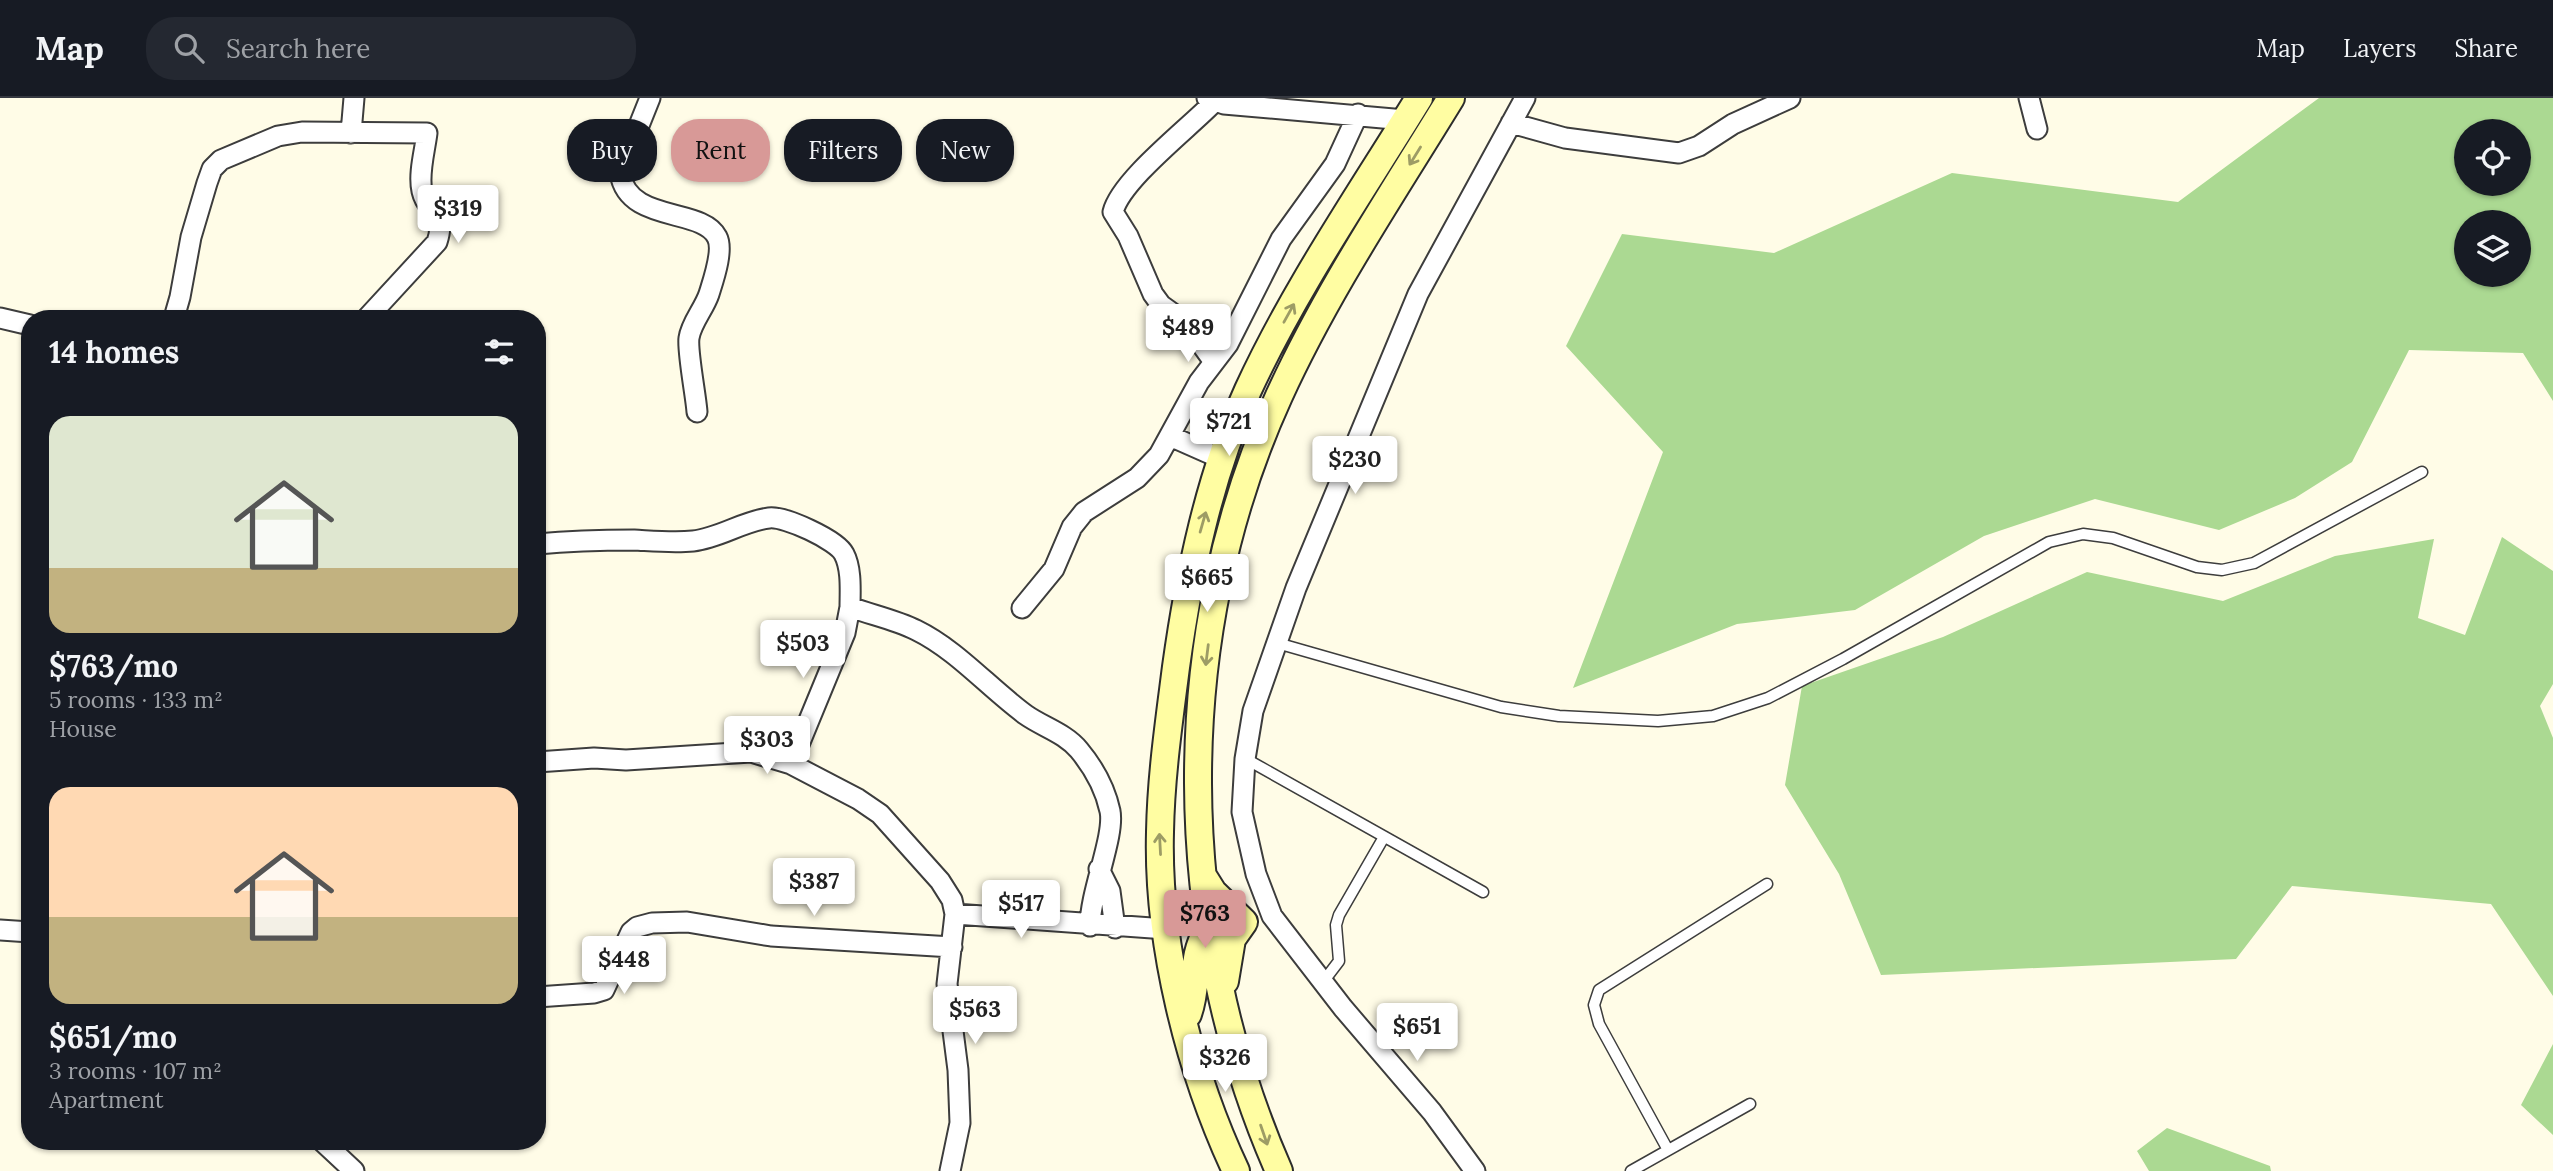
<!DOCTYPE html>
<html lang="en">
<head>
<meta charset="utf-8">
<style>
  body { margin:0; font-family:Lora,serif; background:#242831; color:#f1f3f6; height:100vh; display:flex; flex-direction:column; font-size:26px; white-space:nowrap }
  * { box-sizing:border-box; margin:0 }
  p { font-size:23px; color:#9ea1a6 }
  .icon { flex:none; width:38px; height:38px; fill:none; stroke:currentColor; stroke-width:2; stroke-linecap:round; stroke-linejoin:round }
  .map { position:relative; flex:1; overflow:hidden }
  .sheet { position:absolute; left:21px; top:212px; width:525px; height:840px; display:flex; flex-direction:column; background:#171b24; border-radius:28px; box-shadow:0 2px 5px #0004 }
  .sheet>* { flex:none }
  .hud { position:absolute; left:567px; top:21px; width:665px; height:63px; display:flex; gap:14px }
  .buttons { position:absolute; left:2454px; top:21px; display:grid; gap:14px }
  .buttons a { display:grid; place-items:center; width:77px; height:77px; border-radius:50%; background:#171b24; box-shadow:0 2px 5px #0004; font-size:35px }
  .price { position:absolute; translate:-50% -60px; padding:0 16px; border-radius:7px; background:#fff; color:#222; font-size:23px; line-height:46px; filter:drop-shadow(0 2px 4px #0008) }
  .price::after { content:''; position:absolute; left:50%; top:42px; width:21px; height:16px; margin-left:-10px; background:inherit; clip-path:polygon(0 0,100% 0,50% 100%) }
  .price.selected { background:#d89997; color:#111 }
  ul { padding:0; list-style:none }
  li { display:grid; align-content:center; gap:14px; height:371px; padding:0 28px }
  li span { display:grid; place-items:center; height:217px; border-radius:21px; color:#555 }
  li>.icon { margin-inline-start:auto }
  span .icon { width:126px; height:126px; fill:#fffc; stroke-width:1 }
  li b { font-size:30px }
  h2 { display:flex; justify-content:space-between; align-items:center; height:84px; padding:0 28px; font-size:30px }
  .chip { padding:0 24px; border-radius:28px; background:#171b24; box-shadow:0 2px 5px #0004; font-size:24px; line-height:63px }
  .chip.selected { background:#d89997; color:#111 }
  header { display:flex; align-items:center; gap:42px; box-sizing:border-box; height:98px; padding:0 35px; background:#171b24; border-bottom:2px solid #363941 }
  header strong { font-size:33px }
  nav { display:flex; gap:38px; margin-inline-start:auto; font-size:24px }
  .search { width:490px; height:63px; background:#242831; display:flex; align-items:center; gap:18px; box-sizing:border-box; padding:0 24px; border-radius:28px; color:#9ea1a6; font-size:26px }
  .map>svg:first-child { display:block }
  .forest { fill:#abd992; fill-rule:evenodd }
  .lines { fill:none; stroke-linecap:round; stroke-linejoin:round }
  .service-casing { stroke:#3d3d3d; stroke-width:13 }
  .minor-casing { stroke:#3d3d3d; stroke-width:23 }
  .secondary-casing { stroke:#2c2c2c; stroke-width:30 }
  .service { stroke:#fff; stroke-width:10 }
  .minor { stroke:#fff; stroke-width:19 }
  .secondary { stroke:#fffda2; stroke-width:26 }
  .oneway { stroke:#9d9c65 }
</style>
</head>
<body>
<header>
<strong>Map</strong>
<div class="search"><svg class="icon" aria-label="search" viewBox="0 0 24 24"><circle cx="10" cy="10" r="6"/><path d="M15 15l6 6"/></svg>Search here</div>
<nav><a>Map</a><a>Layers</a><a>Share</a></nav>
</header>
<div class="map">
<svg width="2553" height="1073" viewBox="0 0 2553 1073">
  <rect width="100%" height="100%" fill="#fffce7"/>
  <path class="forest" d="M2319,0H2553V303L2523,255L2409,252L2352,364L2295,400L2219,432L2095,401L1984,438L1855,512L1737,526L1573,590L1663,354L1566,248L1622,136L1774,155L1952,75L2178,104ZM2518,33V86H2466V33ZM2518,124V177H2466V124Z
    M2502,439L2553,473V586L2540,608L2553,640V898L2491,806L2292,788L2236,861L1881,877L1839,776L1785,687L1802,588L1943,539L2087,474L2223,503L2335,458L2434,441L2418,520L2465,537Z
    M2553,946V1037L2521,1007Z
    M2167,1030L2270,1068L2271,1073H2149L2137,1053Z"/>
  <g class="lines">
    <defs>
      <path id="service" d="M1352,352L1378,362
        M1277,545L1501,609L1559,618L1658,623L1713,618L1768,600L1843,561L2049,444L2083,436L2113,440L2197,469L2222,472L2254,465L2422,374
        M1246,661L1483,794
        M1323,884L1339,863L1336,827L1339,817L1384,739
        M1668,1052L1599,926L1594,907L1599,892L1767,786
        M1631,1073L1750,1006"/>
      <path id="minor" d="M650,0L620,75C628,126 702,109 717,139C724,152 713,183 709,196C704,211 691,225 689,240C687,253 696,298 697,314
        M1207,0L1224,6L1405,22
        M2029,0L2037,31
        M1511,25L1565,40L1679,55L1699,48L1733,26L1790,0
        M351,35L354,0
        M0,220L30,227
        M174,220L180,199L191,139L207,85L212,71L221,62L278,38L302,34L427,35C425,52 418,76 422,93C427,116 447,114 437,144L367,220
        M1214,264L1186,225L1161,207L1153,196L1128,138L1113,114C1121,82 1189,30 1214,4
        M1170,338L1222,361
        M537,446C569,443 601,442 634,442C653,443 674,445 693,443C720,440 743,423 769,420C785,418 837,442 844,456C852,471 850,494 850,509C872,517 896,522 916,532C957,552 989,590 1026,617C1043,629 1065,635 1079,652C1094,670 1105,690 1110,713C1115,738 1090,794 1090,828
        M1022,510L1054,471L1072,429L1084,414L1137,380L1159,357L1199,284L1228,246L1281,141L1335,66L1358,16
        M537,664L594,660L626,662L751,654L791,666L858,701L880,716L940,783L952,802L955,816L947,886L958,972L960,1025L950,1073
        M791,666L845,535L850,509
        M1099,771L1110,793L1115,830
        M955,816L1166,831
        M0,832L30,834
        M537,899L594,895L604,892L631,834L637,829L652,825L687,824L771,838L952,849
        M322,1043L354,1073
        M1475,1073L1432,1014L1343,910L1272,818L1256,776L1242,714L1245,661L1253,613L1296,490L1418,196L1525,0"/>
      <path id="secondary" d="M1203,778L1213,794L1244,824L1232,841L1225,883
        M1188,916C1199,886 1190,861 1207,833
        M1236,1073C1189,973 1157,845 1160,734C1161,678 1169,624 1176,569C1189,475 1209,379 1248,292C1295,190 1360,96 1419,0
        M1279,1073C1173,833 1169,538 1279,298C1327,193 1391,98 1451,0"/>
    </defs>
    <use href="#service" class="service-casing"/>
    <use href="#minor" class="minor-casing"/>
    <use href="#secondary" class="secondary-casing"/>
    <use href="#service" class="service"/>
    <use href="#minor" class="minor"/>
    <use href="#secondary" class="secondary"/>
  </g>
  <defs><path id="oneway-shaft" d="M-6 0H5M1.5-3L5.5 0L1.5 3" fill="none" stroke-width="1.6" stroke-linecap="round" stroke-linejoin="round" transform="scale(1.75)"/></defs>
  <g class="oneway">
    <use href="#oneway-shaft" transform="translate(1415 58) rotate(122)"/>
    <use href="#oneway-shaft" transform="translate(1289 215) rotate(-61)"/>
    <use href="#oneway-shaft" transform="translate(1203 424) rotate(-74)"/>
    <use href="#oneway-shaft" transform="translate(1207 557) rotate(97)"/>
    <use href="#oneway-shaft" transform="translate(1160 746) rotate(-93)"/>
    <use href="#oneway-shaft" transform="translate(1264 1037) rotate(71)"/>
  </g>
</svg>
<div class="buttons">
<a><svg class="icon" aria-label="locate" viewBox="0 0 24 24"><circle cx="12" cy="12" r="6"/><path d="M12 2v4M12 18v4M2 12h4M18 12h4"/></svg></a>
<a><svg class="icon" aria-label="layers" viewBox="0 0 24 24"><path d="M12 4l9 5-9 5-9-5zM3 14l9 5 9-5"/></svg></a>
</div>
<b class="price" style="left:458px;top:147px">$319</b>
<b class="price" style="left:1188px;top:266px">$489</b>
<b class="price" style="left:1229px;top:360px">$721</b>
<b class="price" style="left:1355px;top:398px">$230</b>
<b class="price" style="left:1207px;top:516px">$665</b>
<b class="price" style="left:803px;top:582px">$503</b>
<b class="price" style="left:767px;top:678px">$303</b>
<b class="price" style="left:814px;top:820px">$387</b>
<b class="price" style="left:1021px;top:842px">$517</b>
<b class="price selected" style="left:1205px;top:852px">$763</b>
<b class="price" style="left:624px;top:898px">$448</b>
<b class="price" style="left:975px;top:948px">$563</b>
<b class="price" style="left:1417px;top:965px">$651</b>
<b class="price" style="left:1225px;top:996px">$326</b>
<div class="hud">
<a class="chip">Buy</a>
<a class="chip selected">Rent</a>
<a class="chip">Filters</a>
<a class="chip">New</a>
</div>
<section class="sheet">
<h2>14 homes<svg class="icon" aria-label="filters" viewBox="0 0 24 24"><path d="M4 7h16M4 17h16"/><circle cx="9" cy="7" r="2"/><circle cx="15" cy="17" r="2"/></svg></h2>
<ul>
<li><span style="background:linear-gradient(#dfe7d0 70%,#c2b280 0)"><svg class="icon" aria-label="home" viewBox="0 0 24 24"><path d="M3 11l9-7 9 7M6 9v11h12V9"/></svg></span><div><b>$763/mo</b><p>5 rooms · 133 m²</p><p>House</p></div></li>
<li><span style="background:linear-gradient(#ffd9b3 60%,#c2b280 0)"><svg class="icon" aria-label="home" viewBox="0 0 24 24"><path d="M3 11l9-7 9 7M6 9v11h12V9"/></svg></span><div><b>$651/mo</b><p>3 rooms · 107 m²</p><p>Apartment</p></div></li>
</ul>
</section>
</div>
</body>
</html>
